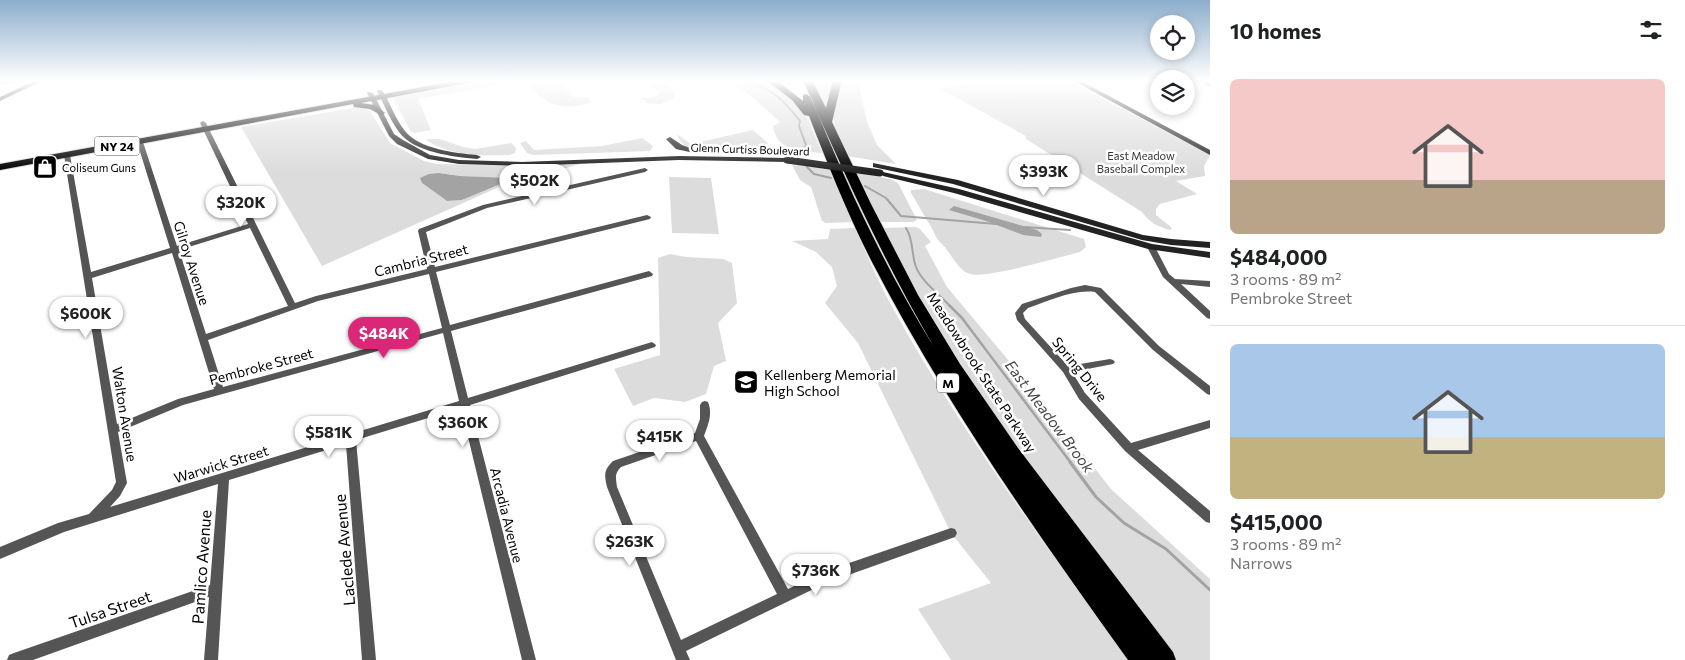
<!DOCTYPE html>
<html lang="en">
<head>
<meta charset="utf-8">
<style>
  body { margin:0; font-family:Commissioner,sans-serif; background:#f6f6f6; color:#202124; height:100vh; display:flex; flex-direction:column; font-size:19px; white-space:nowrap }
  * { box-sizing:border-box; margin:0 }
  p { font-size:16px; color:#757577 }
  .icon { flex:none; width:28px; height:28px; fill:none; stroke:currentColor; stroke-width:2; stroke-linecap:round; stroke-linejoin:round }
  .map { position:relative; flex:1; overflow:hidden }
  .details { display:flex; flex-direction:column; background:#fff; width:475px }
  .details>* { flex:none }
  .fabs { position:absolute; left:1150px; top:15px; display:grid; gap:10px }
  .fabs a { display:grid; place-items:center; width:45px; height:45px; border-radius:50%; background:#fff; box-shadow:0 2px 8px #0003; font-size:25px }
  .price { position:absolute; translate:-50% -42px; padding:0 11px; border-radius:18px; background:#fff; color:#222; font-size:16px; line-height:32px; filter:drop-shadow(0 1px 2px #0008) }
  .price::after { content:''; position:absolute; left:50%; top:30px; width:15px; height:11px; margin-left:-8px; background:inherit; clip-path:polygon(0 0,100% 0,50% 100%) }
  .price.on { background:#db2777; color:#fff }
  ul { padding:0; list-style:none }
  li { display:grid; align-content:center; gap:10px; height:265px; padding:0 20px }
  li+li { border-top:1px solid #e0e0e0 }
  li span { display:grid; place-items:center; height:155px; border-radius:8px; color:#555 }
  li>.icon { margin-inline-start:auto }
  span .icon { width:90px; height:90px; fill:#fffc; stroke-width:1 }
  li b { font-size:21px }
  h2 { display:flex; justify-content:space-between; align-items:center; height:60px; padding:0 20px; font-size:21px }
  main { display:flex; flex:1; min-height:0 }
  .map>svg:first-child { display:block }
  .green { fill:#dcdcdc; fill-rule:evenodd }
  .water { fill:#a3a3a3 }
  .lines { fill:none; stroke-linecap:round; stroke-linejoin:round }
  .stream-far2 { stroke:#a3a3a3; stroke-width:2 }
  .stream-far1 { stroke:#a3a3a3; stroke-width:2.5 }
  .stream { stroke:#a3a3a3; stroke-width:3 }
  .primary-casing { stroke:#dbdbdb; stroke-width:2 }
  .highway-casing { stroke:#dbdbdb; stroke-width:2 }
  .street { fill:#555; fill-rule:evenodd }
  .secondary { fill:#222; fill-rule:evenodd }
  .primary { fill:#000; fill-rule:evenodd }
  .highway { fill:#000; fill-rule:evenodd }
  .secondary-bridge { stroke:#222; stroke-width:7 }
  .labels { text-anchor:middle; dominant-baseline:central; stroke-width:5; stroke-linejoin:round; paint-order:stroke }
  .far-street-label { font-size:11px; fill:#000; stroke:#fff }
  .far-park-label { font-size:11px; fill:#333; stroke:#fff }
  .far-poi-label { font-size:11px; fill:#000; stroke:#fff; text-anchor:start }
  .shield { fill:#fff; stroke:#4c4c4c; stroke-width:1 }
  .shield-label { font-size:12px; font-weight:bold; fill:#000 }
  .street-label { font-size:14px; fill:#000; stroke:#fff }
  .poi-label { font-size:14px; fill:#000; stroke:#fff; text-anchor:start }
  .water-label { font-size:15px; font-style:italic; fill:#444; stroke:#fff }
  .near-street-label { font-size:16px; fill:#000; stroke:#fff }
</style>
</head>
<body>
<main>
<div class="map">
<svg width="1210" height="660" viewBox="0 0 1210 660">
  <rect width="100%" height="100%" fill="#fff"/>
  <path class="green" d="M487,80H524L418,99L431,130L414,133L410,130L394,100L395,97L406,95Z
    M524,80H558L574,97L588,98L591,102C561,113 543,103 524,80Z
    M658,80H679L663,83L675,93L673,98L661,104L645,103L646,100L640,98H651L658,95L659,92L649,84Z
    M725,80H767L773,83L789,96L808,119L822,153C801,151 777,152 773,126L780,122L750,95Z
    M812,80H836L827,107H825Z
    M841,80H858L867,122L877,145L896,164L847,156C832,123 829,115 841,80Z
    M994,80H1068L1210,155L1204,166L1205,176L1176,181L1197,194L1160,204L1156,209V215L1172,228L1170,230C1158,227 1149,222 1142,212L1026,139V136L939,88Z
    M358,107L370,111L390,143L424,161L437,164L481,165L587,162L499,187L322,266L241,127ZM439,173L460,176L508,179L462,200L447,201L422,183Z
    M753,130L768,143L764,148L688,149L680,141L677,134L691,144Z
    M642,138L653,146L650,151L533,155L527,153L520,143L526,141L534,150L602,146Z
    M428,139H440L463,147L475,149L511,143L516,148L515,153L510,155C483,156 450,156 426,140Z
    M792,165L830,168L855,222L826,223L822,221L811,187L800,180Z
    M856,172L890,179L898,183L917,220L913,222H878Z
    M669,177L711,178L719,234L672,233Z
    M924,189L1084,239L1086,247L1080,252C1060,257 985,279 970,274C960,271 953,258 947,250C942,243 936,240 934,232L911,193V190Z
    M916,227L920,229L931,242L925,246L947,287L1030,386L1111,489L1210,579V660H1175C1132,604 1088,548 1047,491C986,407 931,319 881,228Z
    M855,228C867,255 879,284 894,310C962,433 1046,547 1129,660H951L918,609L991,583L951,533L858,343L825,303L837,286L832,267L816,252L792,241L828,239L830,229Z
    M670,254L686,257L723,259L732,263L737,303L718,323L726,361L714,366L706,394L685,402L654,398L633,406L614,369L660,355L658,258Z"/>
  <path class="water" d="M439,173L460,176L508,178L505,182L462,200L447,201L422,183L420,178L429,174Z
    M954,206L1037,230L1042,234L1041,237L1023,235L986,221L949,210Z"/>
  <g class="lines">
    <path class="stream-far2" d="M747,80C775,92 781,97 800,121L799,126L806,145L804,149
      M807,167L814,174L831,178
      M865,186L886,198L901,216L996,224
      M1024,227L1070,230
      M906,228C914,240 911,254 916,267C922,282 939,294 950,306"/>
    <path class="stream-far1" d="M949,305L962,318L1071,463"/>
    <path class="stream" d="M1070,462L1096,497L1124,523L1166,549L1210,590"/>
    <defs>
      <path id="primary" d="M461,80H477L473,82L361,103L375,105L385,113L381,115L370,109L354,107L353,104L0,170V164Z"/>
      <path id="highway" d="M766,80H776L803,101V95L806,94L811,97C846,184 885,268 934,347C884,262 843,171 803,80H812L826,108L833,80H842L832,122L871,204L918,295L960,364L1018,448L1173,652L1176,660H1128C1036,532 945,403 872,262C848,215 828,165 809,116L804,115L792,100Z"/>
    </defs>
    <use href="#primary" class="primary-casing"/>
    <use href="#highway" class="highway-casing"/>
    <path class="street" d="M0,80H27L24,82L0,84Z
      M1196,80H1203L1210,83V87Z
      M203,121L206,123L295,303L316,296L427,269L418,231L419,229L483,205L645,168L648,170L645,172L487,208L426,232L435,267L647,215L651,217L650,219L436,272L450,325L649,271L653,274L652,276L451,331L468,398L652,342L656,345L655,347L470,405L536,660H522L461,408L356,440L376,660H362L346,444L229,480L218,660H204L209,597L33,660H7L9,655L14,653L210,585L218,484L64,532L0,559V547L58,523L89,514L112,490L116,482L64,155L67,153L70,155L91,272L170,248L137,142L138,141L143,142L177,246L248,224L200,123ZM250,228L288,306L206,334L179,250ZM172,253L214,389L178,399L117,424L92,278ZM429,274L442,328L223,387L208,340L318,301ZM443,333L459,401L110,507L120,496L127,483L118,432L183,405Z
      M1148,245H1154L1169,274L1175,279L1210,281V287L1181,284L1210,311V319L1207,318L1163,277L1147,247Z
      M1085,285L1101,288L1159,346L1210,386V395L1207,394L1153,350L1095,292C1073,289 1049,301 1028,308L1023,313L1025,319L1068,366L1110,359L1113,360L1115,362L1113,364L1072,372L1085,393L1131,443L1210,420V428L1138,450L1210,511V523L1206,522L1125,451L1079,399L1063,372L1017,320L1015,313L1022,304L1071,288Z
      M705,401L708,402C713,414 708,425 704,436L788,589L823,572L951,528L955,529L957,533L955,537L826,583L686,651L690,660H676L607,487C604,474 604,470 613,461L695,433L700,419V405L702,402ZM696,441L777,594L681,640L617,487C616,478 614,474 621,467Z"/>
    <path class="secondary" d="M36,80H44L0,101V97Z
      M1072,80H1079L1210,150V155Z
      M378,90H382C390,102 395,119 405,131C419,149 455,153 477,155L481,157L477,159C454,157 413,152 399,132C390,120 384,104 377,91Z
      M368,92L373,93L394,134L403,140L430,155L459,160L522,162L679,156L787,158L791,160L787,162L679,160L522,166L459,164L428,159L397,144L389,136L367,93Z
      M670,137L682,145L698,151L694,153L676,149L666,139Z
      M873,163L958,180L1143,235L1171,239L1210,242V248L1171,245L1142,240L953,184L873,167Z
      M883,172L959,189L1152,244L1210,252V258L1148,249L954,193L883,176Z"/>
    <use href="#primary" class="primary"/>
    <use href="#highway" class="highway"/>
    <path class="secondary-bridge" d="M787,160L880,173"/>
  </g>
  <linearGradient id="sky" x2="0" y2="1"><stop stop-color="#8cadcc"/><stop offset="0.47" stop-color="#fff"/><stop offset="1" stop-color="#fff" stop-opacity="0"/></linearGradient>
  <rect width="1210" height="172" fill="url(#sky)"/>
  <defs>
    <symbol id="shop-square" viewBox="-11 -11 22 22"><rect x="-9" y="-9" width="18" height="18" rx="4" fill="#000" stroke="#fff"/><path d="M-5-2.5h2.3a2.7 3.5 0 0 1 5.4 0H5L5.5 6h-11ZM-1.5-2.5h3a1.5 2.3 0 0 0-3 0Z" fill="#fff"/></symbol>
    <symbol id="school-square" viewBox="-11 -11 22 22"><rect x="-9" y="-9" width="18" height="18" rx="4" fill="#000" stroke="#fff"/><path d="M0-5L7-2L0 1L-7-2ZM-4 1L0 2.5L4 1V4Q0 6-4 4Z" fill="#fff"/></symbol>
  </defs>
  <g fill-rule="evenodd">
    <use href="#shop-square" x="31" y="153" width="28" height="28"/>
    <use href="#school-square" x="732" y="368" width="28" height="28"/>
  </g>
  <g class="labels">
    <g class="far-street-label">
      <text transform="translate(750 149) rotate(2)">Glenn Curtiss Boulevard</text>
    </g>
    <g class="far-park-label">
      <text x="1141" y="155">East Meadow<tspan x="1141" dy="13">Baseball Complex</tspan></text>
    </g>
    <g class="far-poi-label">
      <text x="62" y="167">Coliseum Guns</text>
    </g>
    <g class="shield">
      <rect x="94.5" y="136.5" width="45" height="19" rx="4"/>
      <rect x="937" y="373.5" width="22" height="19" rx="4"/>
    </g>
    <g class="shield-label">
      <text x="117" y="146">NY 24</text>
      <text x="948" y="383">M</text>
    </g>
    <g class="street-label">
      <text transform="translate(421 260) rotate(-14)">Cambria Street</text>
      <text transform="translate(192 263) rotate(72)">Gilroy Avenue</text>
      <text transform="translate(261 366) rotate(-15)">Pembroke Street</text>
      <text transform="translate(1080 369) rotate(51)">Spring Drive</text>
      <text transform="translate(982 372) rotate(57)">Meadowbrook State Parkway</text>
      <text transform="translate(125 414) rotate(81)">Walton Avenue</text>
      <text transform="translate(221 464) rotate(-17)">Warwick Street</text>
      <text transform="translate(507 515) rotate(76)">Arcadia Avenue</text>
    </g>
    <g class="poi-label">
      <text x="764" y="374">Kellenberg Memorial<tspan x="764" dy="16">High School</tspan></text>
    </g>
    <g class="water-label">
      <text transform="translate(1050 416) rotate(53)">East Meadow Brook</text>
    </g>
    <g class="near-street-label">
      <text transform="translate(344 550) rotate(-95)">Laclede Avenue</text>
      <text transform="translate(201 567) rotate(-86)">Pamlico Avenue</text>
      <text transform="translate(110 609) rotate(-19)">Tulsa Street</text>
    </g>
  </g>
</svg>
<div class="fabs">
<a><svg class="icon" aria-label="locate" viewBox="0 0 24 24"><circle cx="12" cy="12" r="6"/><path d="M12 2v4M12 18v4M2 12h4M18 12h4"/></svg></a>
<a><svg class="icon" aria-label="layers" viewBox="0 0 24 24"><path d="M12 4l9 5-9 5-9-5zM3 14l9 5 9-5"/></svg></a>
</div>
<b class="price" style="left:1044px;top:197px">$393K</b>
<b class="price" style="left:535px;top:206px">$502K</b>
<b class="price" style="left:241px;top:228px">$320K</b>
<b class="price" style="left:86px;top:339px">$600K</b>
<b class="price on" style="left:384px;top:359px">$484K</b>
<b class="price" style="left:463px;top:448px">$360K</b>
<b class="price" style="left:329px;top:458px">$581K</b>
<b class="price" style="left:660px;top:462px">$415K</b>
<b class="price" style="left:630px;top:567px">$263K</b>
<b class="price" style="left:816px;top:596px">$736K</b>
</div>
<section class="details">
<h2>10 homes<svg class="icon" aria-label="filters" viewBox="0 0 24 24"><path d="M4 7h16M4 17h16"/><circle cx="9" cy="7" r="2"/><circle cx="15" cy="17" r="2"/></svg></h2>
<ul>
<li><span style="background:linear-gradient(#f6c9c9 65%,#b9a48a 0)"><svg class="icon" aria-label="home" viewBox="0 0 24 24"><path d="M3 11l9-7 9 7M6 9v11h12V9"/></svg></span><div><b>$484,000</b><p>3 rooms · 89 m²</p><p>Pembroke Street</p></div></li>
<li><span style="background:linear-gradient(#a9c7e8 60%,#c2b280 0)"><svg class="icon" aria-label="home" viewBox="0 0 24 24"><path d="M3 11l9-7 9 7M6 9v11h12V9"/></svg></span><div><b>$415,000</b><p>3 rooms · 89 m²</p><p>Narrows</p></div></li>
</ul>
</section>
</main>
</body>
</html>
